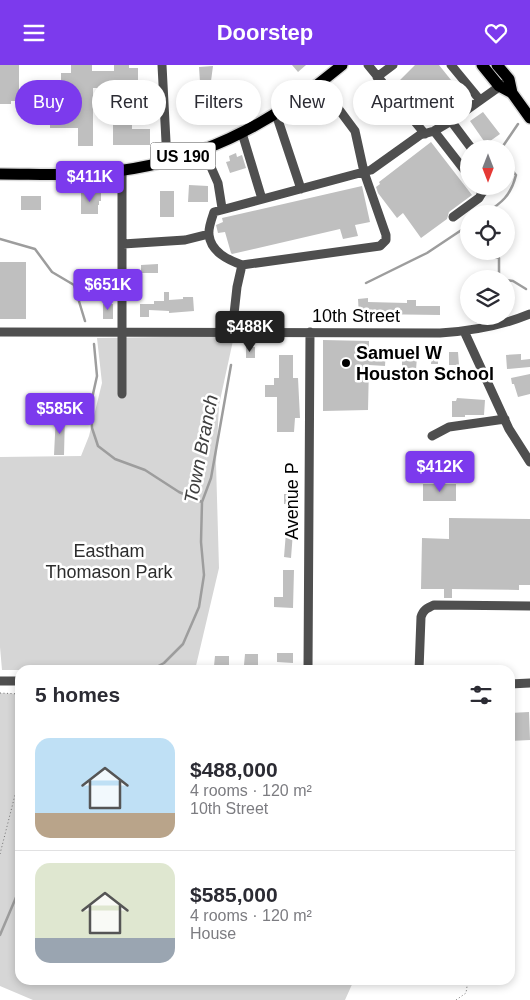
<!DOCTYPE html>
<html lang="en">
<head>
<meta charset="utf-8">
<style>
  body { margin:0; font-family:Helvetica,sans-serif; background:#f7f7f7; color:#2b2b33; height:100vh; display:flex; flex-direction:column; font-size:19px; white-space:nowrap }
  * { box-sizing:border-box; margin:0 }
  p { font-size:16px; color:#7c7c81 }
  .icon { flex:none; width:28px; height:28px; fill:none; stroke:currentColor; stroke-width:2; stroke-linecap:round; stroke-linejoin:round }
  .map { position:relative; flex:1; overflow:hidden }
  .sheet { position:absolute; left:15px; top:600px; width:500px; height:320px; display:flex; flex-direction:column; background:#fff; border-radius:15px; box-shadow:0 2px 8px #0003 }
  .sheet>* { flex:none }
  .top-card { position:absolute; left:15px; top:15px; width:500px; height:45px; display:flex; gap:10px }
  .needle { width:32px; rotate:180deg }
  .controls { position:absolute; left:460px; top:75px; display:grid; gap:10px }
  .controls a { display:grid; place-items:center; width:55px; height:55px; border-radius:50%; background:#fff; box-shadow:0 2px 8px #0003; font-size:25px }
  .price { position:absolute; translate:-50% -42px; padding:0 11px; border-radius:5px; background:#7c3aed; color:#fff; font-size:16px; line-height:32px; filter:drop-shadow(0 1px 2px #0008) }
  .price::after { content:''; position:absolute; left:50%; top:30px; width:15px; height:11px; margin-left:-8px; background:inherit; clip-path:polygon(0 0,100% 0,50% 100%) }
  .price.active { background:#222; color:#fff }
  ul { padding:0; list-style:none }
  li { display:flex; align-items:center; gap:15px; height:125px; padding:0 20px }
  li+li { border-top:1px solid #e1e1e2 }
  li span { display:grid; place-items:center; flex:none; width:140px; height:100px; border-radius:15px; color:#555 }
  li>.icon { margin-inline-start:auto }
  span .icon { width:60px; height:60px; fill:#fffc; stroke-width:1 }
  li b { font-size:21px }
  h2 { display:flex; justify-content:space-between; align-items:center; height:60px; padding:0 20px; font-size:21px }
  .chip { padding:0 18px; border-radius:22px; background:#fff; box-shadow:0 2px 8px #0003; font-size:18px; line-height:45px }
  .chip.active { background:#7c3aed; color:#fff }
  header { display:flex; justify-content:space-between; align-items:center; height:65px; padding:0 20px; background:#7c3aed; color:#fff; font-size:22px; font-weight:800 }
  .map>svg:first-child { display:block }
  .green { fill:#d6d6d6 }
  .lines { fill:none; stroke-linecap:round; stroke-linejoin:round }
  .stream { stroke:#9d9d9d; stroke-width:2.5 }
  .building { fill:#bfbfbf }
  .major-casing { stroke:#dbdbdb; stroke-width:14 }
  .path { stroke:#717171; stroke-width:1; stroke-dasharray:1 2.5; stroke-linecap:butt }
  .minor { stroke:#4f4f4f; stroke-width:9 }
  .major { stroke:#000; stroke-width:11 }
  .poi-dot { fill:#000; stroke:#fff; stroke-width:2 }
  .labels { text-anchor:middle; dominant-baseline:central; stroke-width:5; stroke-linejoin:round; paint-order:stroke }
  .shield { fill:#fff; stroke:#4c4c4c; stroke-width:1 }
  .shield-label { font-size:16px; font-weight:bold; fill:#000 }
  .street-label { font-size:18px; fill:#000; stroke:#fff }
  .poi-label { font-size:18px; font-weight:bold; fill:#000; stroke:#fff; text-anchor:start }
  .park-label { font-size:18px; fill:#2d2d2d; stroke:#fff }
  .water-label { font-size:19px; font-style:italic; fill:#3e3e3e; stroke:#fff }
</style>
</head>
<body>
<header><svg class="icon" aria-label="menu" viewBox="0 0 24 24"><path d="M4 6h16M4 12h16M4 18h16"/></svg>Doorstep<svg class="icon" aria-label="heart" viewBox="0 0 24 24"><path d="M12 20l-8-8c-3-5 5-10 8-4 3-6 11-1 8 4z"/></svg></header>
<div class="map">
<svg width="530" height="935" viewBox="0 0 530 935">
  <rect width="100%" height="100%" fill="#fff"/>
  <path class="green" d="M234,271L219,340L216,398L219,503L195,605H2L0,582V392L81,391L89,371L102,318L97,273Z
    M0,628L20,629V915H354L345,935H33L0,921Z"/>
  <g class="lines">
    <path class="stream" d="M501,84L518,59
      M485,149C501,138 511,131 516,110L506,98
      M0,174L35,184L52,207L74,220L85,256
      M485,186L492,192L499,193V210L502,214
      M506,215L513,216L526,224
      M366,218L427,188L469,160
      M94,279L97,311L91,338L92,363L98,381L115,394L145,405L179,427L202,437
      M151,605L164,598L183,579L199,542L204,510L201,477L202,437L211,413L231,300
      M0,870L20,823"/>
  </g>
  <path class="building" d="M0,0H19V36H11V39H0Z
    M71,0H92V6H114V0H129V3H138V29H132V64H150V80H113V55H107V23H93V81H78V63H50V46H75V31H61V8H71Z
    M292,0H306L298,7Z
    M415,0H439L459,25L429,50L426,46L421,51L414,42L419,38L400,15Z
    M213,1L211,16L200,17L199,2Z
    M211,43L214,53L196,59L193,49Z
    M483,47L500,69L486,79L470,56Z
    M431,77L472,130L449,147L447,154L421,173L403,148L397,153L378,128L376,122L380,119L379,117Z
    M236,88L237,92L242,90L246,103L230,108L226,97L230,96L229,91Z
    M189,120L208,121V137H188Z
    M362,121L370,157L355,160L358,171L343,174L340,164L232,189L231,188L225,167L218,168L216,160L223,157L222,153Z
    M160,126H174V152H160Z
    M101,127V136H99V140H98V149H81V128Z
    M21,131H41V145H21Z
    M0,197H26V254H0Z
    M158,199V208H141V200Z
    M164,227H169V235L183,234V232H193L194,246L169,248V246L149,245V252H140V239H154V236H164Z
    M368,233V237L407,238V235H416V241H440V250L369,249V251H359L358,234Z
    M103,239H113V254H103Z
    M474,251H497V253L476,258Z
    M323,275L369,276V284L386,285L385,301L369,300L368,345L323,346Z
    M246,282H255V293H246Z
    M432,286L438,287V299H431Z
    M449,287H458L459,300H449Z
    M521,289V295L530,294V302L507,304L506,290Z
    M279,290H293V313H298L300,353H295L294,367H277V332H265V320H274V313H279Z
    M407,291L417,292L416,305H407V302H402V295H407Z
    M530,309V329L518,332L514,319H512L511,313Z
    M457,333L485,335L484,350H465V352H452V336H456Z
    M40,339H54V347H40Z
    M56,349L65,350L64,390H54Z
    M423,419H456V436H423Z
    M293,427L300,428L299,439H284V429H293Z
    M449,453L530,454V520H519V525L452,524V533H444V524H421L422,473L449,474Z
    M286,467H293L291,493L284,492Z
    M283,505H294L293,543L274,542V532H283Z
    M277,588H293V598L277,597Z
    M245,589H258V600H244Z
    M215,591H229V601H214Z
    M529,647L530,675L510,676V648Z"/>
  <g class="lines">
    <defs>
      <path id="major" d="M482,0L499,21L512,28L530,53
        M497,0L509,14L512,28
        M0,109C33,109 66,111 99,108C194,100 271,60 342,0"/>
    </defs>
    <use href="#major" class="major-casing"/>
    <path class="path" d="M0,628L20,629
      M0,789L15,730L20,726
      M456,935L466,928L468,915"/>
    <path class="minor" d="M162,0L167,96
      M368,0L425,69
      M451,0L480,35
      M377,12L393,0
      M276,49L301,124
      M451,56L472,84
      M434,66L469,111
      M242,68L262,134
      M203,84L218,118L222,143
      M477,121L482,128L489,121
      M453,152L479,133L482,128
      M123,179L185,175L209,169
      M242,200C228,195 211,187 209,170C208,163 212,153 214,147L371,105L420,70L434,66L451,56L503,19
      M464,266L509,364L530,397
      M0,267L440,268C472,266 501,261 530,249
      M232,267L237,222L242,200L380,181L386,175V170L364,107L355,66L320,19
      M122,329V105
      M432,371L449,362L505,354
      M308,605L310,267
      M419,605L421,552C423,545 427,543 434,540L530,541
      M0,616H20
      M510,619L530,618"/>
    <use href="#major" class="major"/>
  </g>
  <circle class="poi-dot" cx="346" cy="298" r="5"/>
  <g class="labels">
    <rect class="shield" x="150.5" y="77.5" width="65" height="27" rx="4"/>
    <g class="shield-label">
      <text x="183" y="91">US 190</text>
    </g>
    <g class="street-label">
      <text x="356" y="251">10th Street</text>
      <text transform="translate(292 436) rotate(-90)">Avenue P</text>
    </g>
    <g class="poi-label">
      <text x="356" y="288">Samuel W<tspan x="356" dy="21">Houston School</tspan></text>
    </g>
    <g class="park-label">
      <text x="109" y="486">Eastham<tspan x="109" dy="21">Thomason Park</tspan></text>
    </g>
    <g class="water-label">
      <text transform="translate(201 384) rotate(-79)">Town Branch</text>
    </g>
  </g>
</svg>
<div class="controls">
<a><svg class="needle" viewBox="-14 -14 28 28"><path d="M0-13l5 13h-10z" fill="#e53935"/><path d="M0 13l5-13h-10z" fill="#7c7c81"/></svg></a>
<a><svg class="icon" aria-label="locate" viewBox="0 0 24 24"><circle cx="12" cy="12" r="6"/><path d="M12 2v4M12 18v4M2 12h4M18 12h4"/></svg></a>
<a><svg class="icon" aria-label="layers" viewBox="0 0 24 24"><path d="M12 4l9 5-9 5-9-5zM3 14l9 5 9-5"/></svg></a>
</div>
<b class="price" style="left:90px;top:138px">$411K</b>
<b class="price" style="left:108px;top:246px">$651K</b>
<b class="price active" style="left:250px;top:288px">$488K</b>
<b class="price" style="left:60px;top:370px">$585K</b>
<b class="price" style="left:440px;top:428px">$412K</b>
<div class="top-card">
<a class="chip active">Buy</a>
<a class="chip">Rent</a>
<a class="chip">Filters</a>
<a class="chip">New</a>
<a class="chip">Apartment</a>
</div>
<section class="sheet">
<h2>5 homes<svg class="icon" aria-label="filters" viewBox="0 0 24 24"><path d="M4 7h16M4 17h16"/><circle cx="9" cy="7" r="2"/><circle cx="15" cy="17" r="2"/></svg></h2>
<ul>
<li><span style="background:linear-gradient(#bfe0f5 75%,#b9a48a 0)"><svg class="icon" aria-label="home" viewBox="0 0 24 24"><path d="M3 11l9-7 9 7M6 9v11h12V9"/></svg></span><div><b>$488,000</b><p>4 rooms · 120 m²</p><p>10th Street</p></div></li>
<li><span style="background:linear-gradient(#dfe7d0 75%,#9aa5b1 0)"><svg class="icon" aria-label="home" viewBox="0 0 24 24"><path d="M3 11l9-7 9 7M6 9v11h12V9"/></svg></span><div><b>$585,000</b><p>4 rooms · 120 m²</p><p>House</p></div></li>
</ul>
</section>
</div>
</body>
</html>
